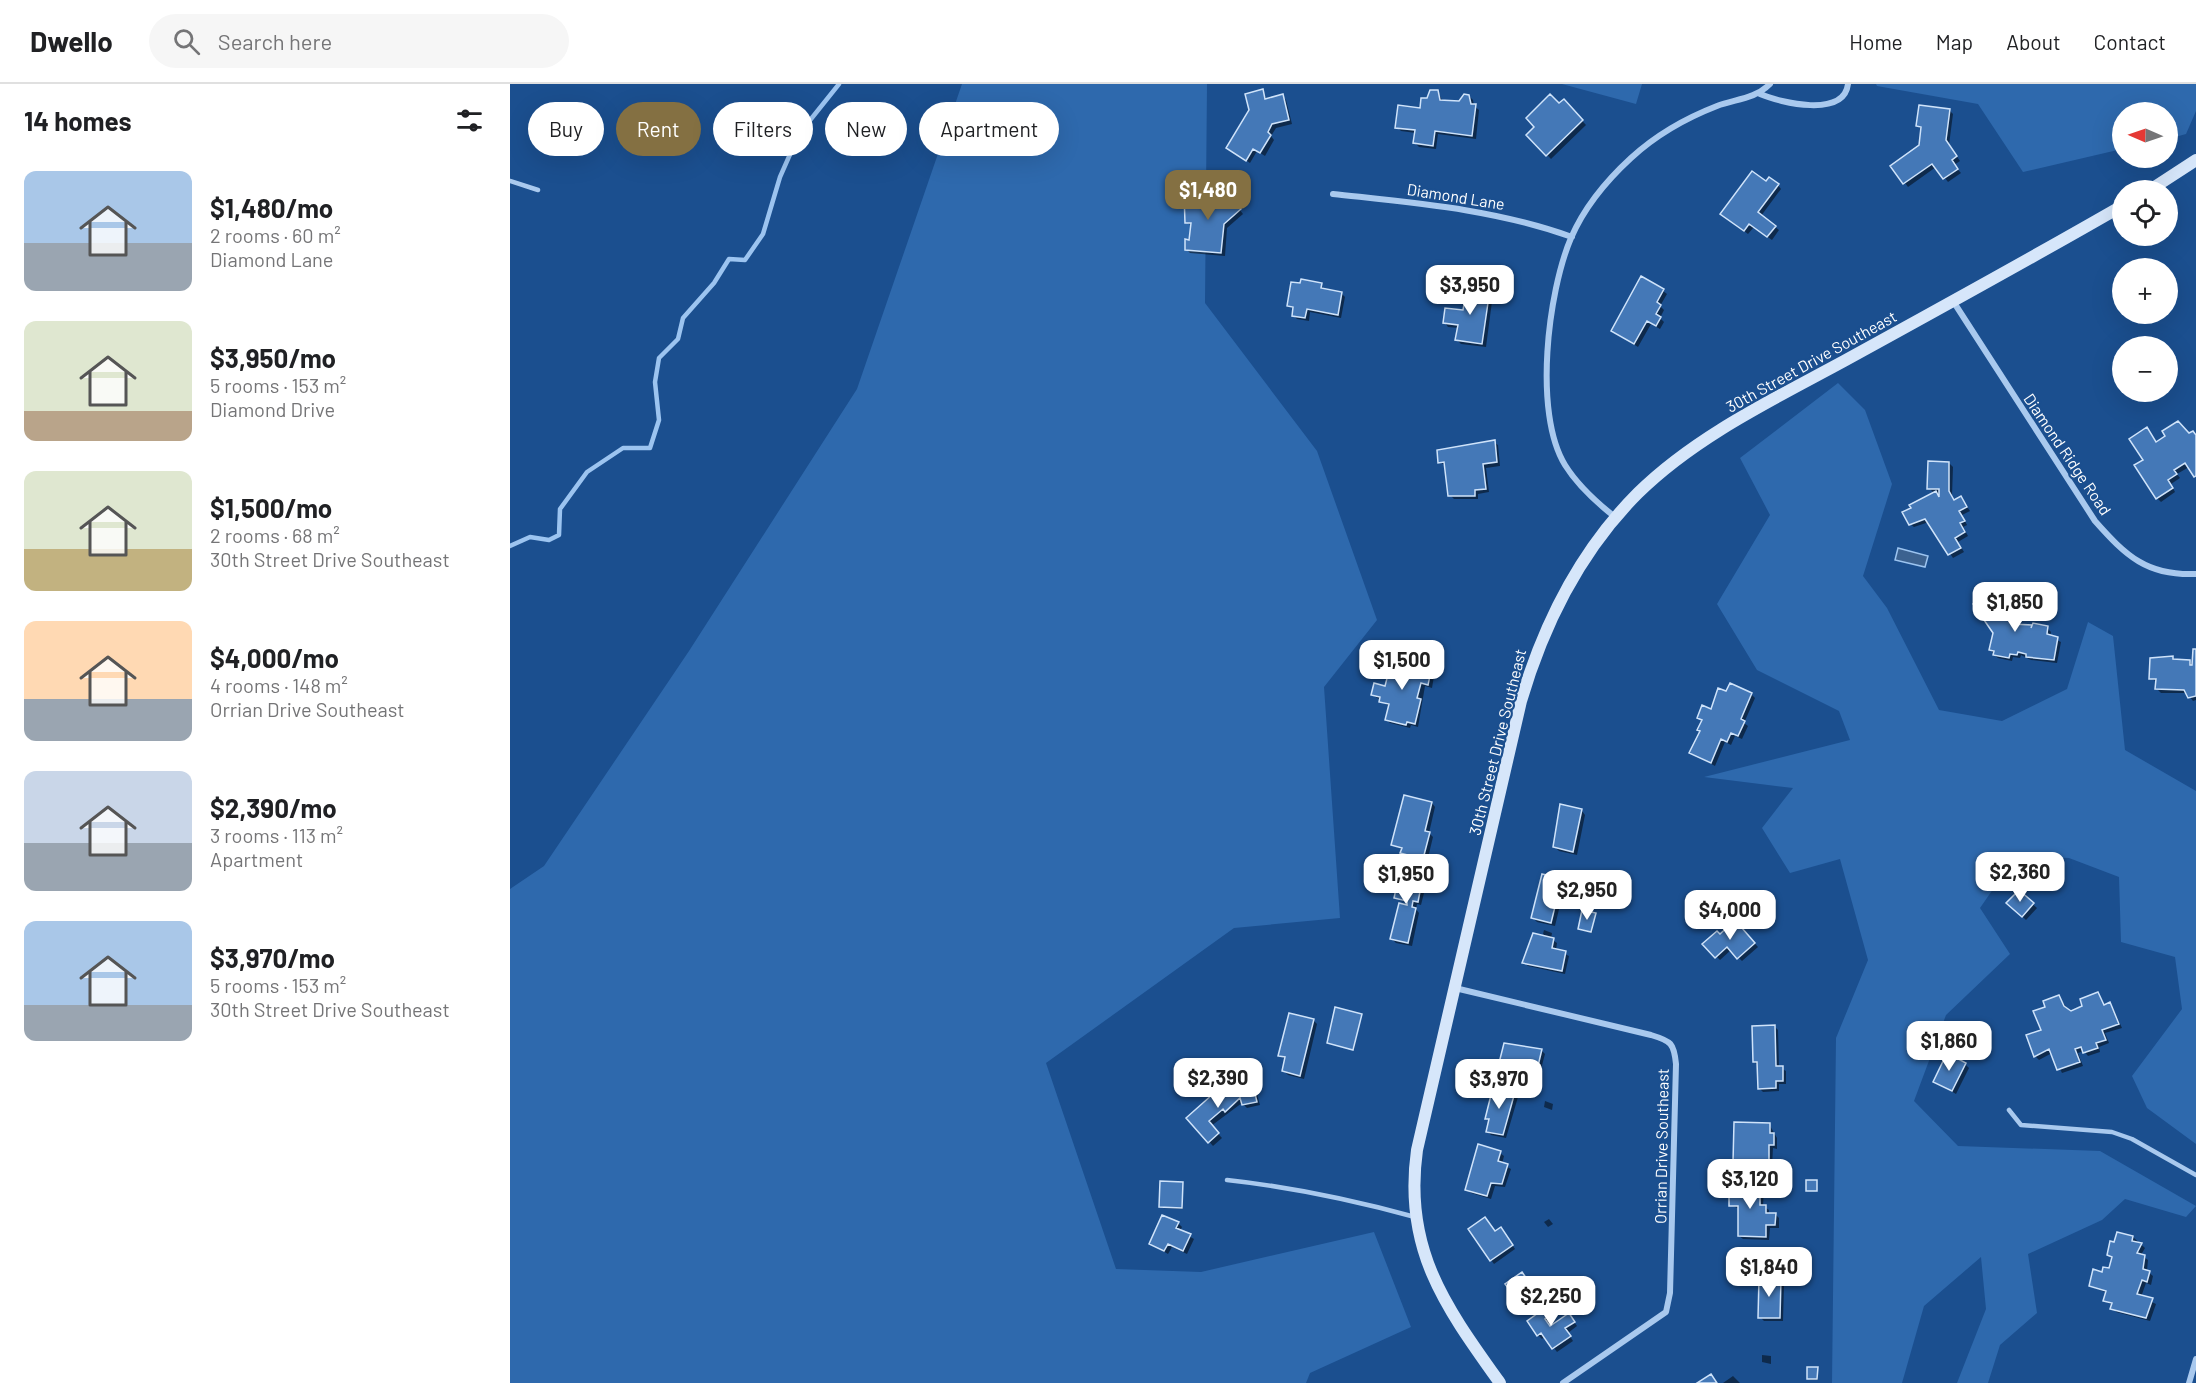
<!DOCTYPE html>
<html lang="en">
<head>
<meta charset="utf-8">
<style>
  body { margin:0; font-family:Barlow,sans-serif; background:#f6f6f6; color:#202124; height:100vh; display:flex; flex-direction:column; font-size:22px; white-space:nowrap }
  * { box-sizing:border-box; margin:0 }
  p { font-size:20px; color:#757577 }
  .icon { flex:none; width:33px; height:33px; fill:none; stroke:currentColor; stroke-width:2; stroke-linecap:round; stroke-linejoin:round }
  .map { position:relative; flex:1; overflow:hidden }
  .side { display:flex; flex-direction:column; background:#fff; width:510px }
  .side>* { flex:none }
  .top-card { position:absolute; left:18px; top:18px; width:570px; height:54px; display:flex; gap:12px }
  .needle { width:39px; rotate:272deg }
  .fabs { position:absolute; left:1602px; top:18px; display:grid; gap:12px }
  .fabs a { display:grid; place-items:center; width:66px; height:66px; border-radius:50%; background:#fff; box-shadow:0 6px 24px #0002; font-size:30px }
  .price { position:absolute; translate:-50% -51px; padding:0 14px; border-radius:12px; background:#fff; color:#222; font-size:20px; line-height:39px; filter:drop-shadow(0 2px 3px #0008) }
  .price::after { content:''; position:absolute; left:50%; top:36px; width:18px; height:14px; margin-left:-9px; background:inherit; clip-path:polygon(0 0,100% 0,50% 100%) }
  .price.selected { background:#847042; color:#fff }
  ul { padding:0; list-style:none }
  li { display:flex; align-items:center; gap:18px; height:150px; padding:0 24px }
  li span { display:grid; place-items:center; flex:none; width:168px; height:120px; border-radius:12px; color:#555 }
  li>.icon { margin-inline-start:auto }
  span .icon { width:72px; height:72px; fill:#fffc; stroke-width:1 }
  li b { font-size:26px }
  h2 { display:flex; justify-content:space-between; align-items:center; height:72px; padding:0 24px; font-size:26px }
  .tag { padding:0 21px; border-radius:27px; background:#fff; box-shadow:0 6px 24px #0002; font-size:21px; line-height:54px }
  .tag.selected { background:#847042; color:#fff }
  header { display:flex; align-items:center; gap:36px; box-sizing:border-box; height:84px; padding:0 30px; background:#fff; border-bottom:2px solid #e0e0e0 }
  header strong { font-size:28px }
  nav { display:flex; gap:33px; margin-inline-start:auto; font-size:21px }
  .search { width:420px; height:54px; background:#f6f6f6; display:flex; align-items:center; gap:15px; box-sizing:border-box; padding:0 21px; border-radius:33px; color:#757577; font-size:22px }
  main { display:flex; flex:1; min-height:0 }
  .map>svg:first-child { display:block }
  .green { fill:#2e69ad }
  .water { fill:#3c6290; stroke:#9cc4f0; stroke-width:1.5 }
  .shadow { fill:#0007 }
  .lines { fill:none; stroke-linecap:round; stroke-linejoin:round }
  .stream { stroke:#9cc4f0; stroke-width:4.5 }
  .building { fill:#4478b7; stroke:#cfe3fa; stroke-width:1.5 }
  .service { stroke:#a9c9ee; stroke-width:4.5 }
  .minor { stroke:#a9c9ee; stroke-width:6 }
  .secondary { stroke:#d6e6fa; stroke-width:12 }
  .labels { text-anchor:middle; dominant-baseline:central; stroke-width:4.5; stroke-linejoin:round; paint-order:stroke }
  .street-label { font-size:16px; fill:#fff; stroke:#1b4f8f }
</style>
</head>
<body>
<header>
<strong>Dwello</strong>
<div class="search"><svg class="icon" aria-label="search" viewBox="0 0 24 24"><circle cx="10" cy="10" r="6"/><path d="M15 15l6 6"/></svg>Search here</div>
<nav><a>Home</a><a>Map</a><a>About</a><a>Contact</a></nav>
</header>
<main>
<section class="side">
<h2>14 homes<svg class="icon" aria-label="filters" viewBox="0 0 24 24"><path d="M4 7h16M4 17h16"/><circle cx="9" cy="7" r="2"/><circle cx="15" cy="17" r="2"/></svg></h2>
<ul>
<li><span style="background:linear-gradient(#a9c7e8 60%,#9aa5b1 0)"><svg class="icon" aria-label="home" viewBox="0 0 24 24"><path d="M3 11l9-7 9 7M6 9v11h12V9"/></svg></span><div><b>$1,480/mo</b><p>2 rooms · 60 m²</p><p>Diamond Lane</p></div></li>
<li><span style="background:linear-gradient(#dfe7d0 75%,#b9a48a 0)"><svg class="icon" aria-label="home" viewBox="0 0 24 24"><path d="M3 11l9-7 9 7M6 9v11h12V9"/></svg></span><div><b>$3,950/mo</b><p>5 rooms · 153 m²</p><p>Diamond Drive</p></div></li>
<li><span style="background:linear-gradient(#dfe7d0 65%,#c2b280 0)"><svg class="icon" aria-label="home" viewBox="0 0 24 24"><path d="M3 11l9-7 9 7M6 9v11h12V9"/></svg></span><div><b>$1,500/mo</b><p>2 rooms · 68 m²</p><p>30th Street Drive Southeast</p></div></li>
<li><span style="background:linear-gradient(#ffd9b3 65%,#9aa5b1 0)"><svg class="icon" aria-label="home" viewBox="0 0 24 24"><path d="M3 11l9-7 9 7M6 9v11h12V9"/></svg></span><div><b>$4,000/mo</b><p>4 rooms · 148 m²</p><p>Orrian Drive Southeast</p></div></li>
<li><span style="background:linear-gradient(#c9d6e8 60%,#9aa5b1 0)"><svg class="icon" aria-label="home" viewBox="0 0 24 24"><path d="M3 11l9-7 9 7M6 9v11h12V9"/></svg></span><div><b>$2,390/mo</b><p>3 rooms · 113 m²</p><p>Apartment</p></div></li>
<li><span style="background:linear-gradient(#a9c7e8 70%,#9aa5b1 0)"><svg class="icon" aria-label="home" viewBox="0 0 24 24"><path d="M3 11l9-7 9 7M6 9v11h12V9"/></svg></span><div><b>$3,970/mo</b><p>5 rooms · 153 m²</p><p>30th Street Drive Southeast</p></div></li>
</ul>
</section>
<div class="map">
<svg width="1686" height="1299" viewBox="0 0 1686 1299">
  <rect width="100%" height="100%" fill="#1b4f8f"/>
  <path class="green" d="M452,0H697L695,219L807,367L867,536L814,603L830,834L724,844L536,979L606,1185L691,1188L864,1148L901,1243L800,1289L796,1299H0V805L34,782L179,567L347,305Z
    M1052,0H1132L1126,20Z
    M1366,0H1686V27L1676,50L1658,55V28H1612V65L1513,88L1468,20L1367,2Z
    M1328,299L1355,326L1382,400L1353,492L1377,524L1429,626L1492,637L1557,605L1578,538L1603,552L1615,666L1686,707V1060L1637,1024L1622,992L1672,925L1665,873L1611,858L1609,793L1559,774L1506,772L1470,824L1500,870L1436,931L1404,1017L1448,1062L1590,1067L1686,1122L1676,1133L1615,1115L1592,1136L1518,1170L1527,1229L1490,1261L1478,1299H1447L1476,1225L1471,1173L1414,1222L1392,1299H1322L1326,954L1358,876L1330,775L1280,789L1252,744L1283,704L1194,693L1340,656L1329,627L1247,586L1207,520L1260,431L1230,374Z"/>
  <path class="water" d="M1388,464L1418,472L1415,483L1385,476Z"/>
  <path class="shadow" d="M752,7L757,16L772,12L776,16L782,40L766,44L761,52L764,56L755,72L747,67L740,79L718,64Z
    M928,8L933,18L950,19L959,12L963,16L964,22L969,26L966,55L928,50L926,65L909,63L905,59L906,49L891,47L887,43L911,26Z
    M1054,17L1076,41L1041,75L1018,51Z
    M1439,26L1443,30L1439,61L1450,77L1444,81L1451,89L1438,98L1426,83L1398,103L1382,82L1410,61L1412,46L1408,42Z
    M1256,100L1268,101L1271,105L1251,132L1269,146L1262,156L1244,143L1238,150L1216,133Z
    M692,112L696,116V122H699L719,112L733,130L717,144L715,172L680,169L676,165L681,157L682,142L676,138Z
    M811,201L815,206L831,209L835,213L831,234L800,228L799,237L787,235L783,231L784,225L778,221Z
    M979,207L983,210L976,263L951,260L947,256L949,244L938,243L935,239L955,228Z
    M1153,207L1157,210L1150,222L1154,226L1150,234L1154,238L1150,245L1141,240L1128,263L1103,247Z
    M1637,345L1647,359L1679,351L1686,352V393L1679,383L1667,390L1670,394L1661,400L1665,408L1651,418L1647,414L1635,376Z
    M984,358L988,361L990,382L976,384L979,408L968,410V415H944L940,411L936,382L930,378Z
    M1439,379L1443,383L1442,412L1445,417L1451,414L1460,427L1452,431L1457,441L1453,443L1458,452L1448,458L1454,468L1443,474L1419,438L1404,443L1400,440L1424,409L1419,404Z
    M1485,514L1502,536L1500,537L1503,541H1523L1537,544L1541,548L1540,553L1551,558L1547,579L1521,576L1511,571L1510,574L1503,573L1502,577L1488,574L1484,571L1481,566L1484,549Z
    M1686,567V616L1683,617L1677,609H1651L1647,605V598L1640,594L1662,573L1665,576L1679,577L1684,582Z
    M905,580L908,585L924,592L922,604L915,602L908,643L901,641L900,644L880,639L877,636L880,623L863,611L876,604Z
    M1217,609L1241,610L1245,614L1234,639L1238,642L1232,655L1225,652L1221,661L1215,658L1205,682L1181,669L1192,648L1193,638L1188,633L1202,627Z
    M922,719L925,723L919,749L923,753L917,778L896,772L893,766L883,761Z
    M1072,727L1075,731L1067,771L1049,767L1045,763Z
    M913,793L917,797L911,821L907,820L906,825L909,829L902,862L886,859L882,855L898,819L886,813Z
    M1051,796L1055,800L1045,842L1027,838L1023,834Z
    M1509,808L1527,824L1516,836L1498,819Z
    M1085,830L1082,849L1071,846L1070,845Z
    M1225,838L1248,863L1232,877L1221,866L1210,876L1194,860L1210,852Z
    M1034,846L1042,849L1041,855L1047,859L1046,866L1059,872L1055,890L1018,882L1014,878L1037,854L1033,850Z
    M1587,910L1595,922L1600,920L1603,924L1612,944L1595,949L1599,959L1589,963L1590,968L1578,972L1574,967L1568,969L1573,982L1552,989L1542,969L1529,976L1525,972L1537,923L1548,912L1560,928L1574,923Z
    M851,932L844,966L818,958Z
    M803,936L807,940L794,995L778,991L774,987L776,976L770,971Z
    M1264,942L1268,946L1269,983L1276,987V1000H1269V1007L1253,1008L1249,1004V982L1244,978Z
    M1031,966L1035,970L1031,985L1015,981L1012,995L992,991L989,987Z
    M1455,980L1459,984L1446,1010L1425,998Z
    M742,1003L746,1006L750,1021L737,1024L732,1019L701,1042L712,1054L703,1062L678,1034Z
    M1004,1009L1008,1013L996,1054L981,1051L977,1047L980,1037L977,1034Z
    M1035,1017L1043,1020L1042,1026L1034,1023Z
    M1259,1040L1267,1054V1065L1263,1064L1262,1082H1229L1225,1078Z
    M990,1069L994,1072L992,1080L1001,1085L995,1103L985,1102L981,1115L961,1109L957,1105Z
    M672,1100L673,1125L652,1124L650,1123Z
    M1250,1103L1254,1106L1253,1122L1259,1126V1130H1265L1269,1134V1144H1260L1259,1156L1233,1155L1229,1152L1230,1125L1220,1121Z
    M1039,1135L1043,1140L1038,1143L1034,1138Z
    M668,1139L672,1143L670,1147L684,1155L677,1170L662,1163L658,1170L641,1160Z
    M985,1149H994L1005,1165L984,1180L981,1176Z
    M1623,1153L1635,1164L1631,1171L1638,1176L1637,1187L1643,1192L1641,1201L1636,1199L1631,1213L1646,1220L1640,1237L1606,1228L1603,1221L1595,1217L1597,1209L1580,1202L1600,1186L1602,1175L1598,1171L1605,1159Z
    M1015,1194L1027,1211L1025,1212L1046,1234L1038,1240L1041,1244L1062,1235L1067,1242L1058,1249L1063,1257L1047,1268L1035,1252L1032,1255L1028,1251L1026,1233L1016,1220L1014,1222L1010,1218Z
    M1270,1197L1274,1201L1273,1237H1254L1250,1233Z
    M1252,1271L1261,1272V1280L1252,1278Z
    M1307,1284L1308,1296H1300L1298,1294Z
    M1223,1292L1230,1299H1213Z"/>
  <g class="lines">
    <path class="stream" d="M0,462L20,453L39,456L49,451L50,425L77,388L113,364H140L149,336L145,298L149,274L168,255L173,234L204,199L219,175L235,176L253,150L270,93L289,50L329,0"/>
  </g>
  <path class="building" d="M753,5L755,15L773,10L779,36L762,40L758,48L761,51L750,69L743,65L736,77L716,64L739,26L735,10Z
    M920,6H928L930,16L949,17L954,10L959,11L961,20H966L962,52L925,47L923,62L903,59L905,46L885,44L888,21L910,24L911,14H917Z
    M1040,10L1049,19L1054,15L1073,36L1036,72L1016,51L1024,43L1016,34Z
    M1409,21L1440,25L1436,56L1447,72L1442,76L1448,85L1433,95L1422,80L1393,100L1380,82L1409,61L1411,43L1406,42Z
    M1242,87L1256,97L1259,93L1269,100L1248,128L1266,142L1257,153L1239,140L1234,147L1210,130Z
    M715,107L731,125L714,140L711,169L675,166V155L679,156L681,139H675L674,109L693,110V120L699,121Z
    M1131,192L1154,205L1147,218L1151,221L1146,230L1151,233L1146,242L1137,237L1124,260L1101,247Z
    M791,195L812,199L811,204L832,208L828,231L797,225L795,234L782,232L783,223L777,222L781,198L790,199Z
    M957,202L980,205L972,260L945,256L948,241L933,239L935,224L953,226Z
    M1668,337L1679,349L1683,347L1686,351V392L1684,393L1675,379L1664,386L1667,390L1658,396L1663,404L1646,415L1624,381L1633,376L1619,355L1637,343L1646,358L1655,352L1652,347Z
    M985,356L987,378L973,380L976,405L965,406V412H938L934,378L928,379L927,366Z
    M1418,377L1439,378V407L1444,416L1451,412L1457,423L1449,427L1455,437L1450,439L1455,448L1445,454L1451,464L1438,471L1415,435L1399,441L1392,428L1401,424L1399,421L1426,407L1429,413V405H1417Z
    M1481,508L1500,531L1497,533L1502,540L1522,541L1521,544L1523,539L1538,542L1537,550L1548,553L1544,576L1516,573V570L1508,568L1507,571L1500,570L1499,574L1483,571L1484,567L1479,566L1483,549L1463,520Z
    M1683,565H1686V612L1678,614L1674,606L1645,605L1646,595H1639L1640,574L1663,572V575L1680,576V581H1682Z
    M889,574L906,578L904,583L921,587L918,601L911,599L907,614L911,615L905,640L897,638L896,641L875,636L879,620L869,618L870,613L861,611L864,599L875,602L881,579L887,580Z
    M1220,599L1242,609L1231,635L1235,637L1228,652L1221,649L1217,658L1211,655L1201,679L1179,669L1190,647L1187,646L1192,636L1187,634L1192,621L1201,625L1208,604L1216,607Z
    M894,711L922,718L915,747L920,748L913,775L890,769L892,764L881,761Z
    M1050,720L1072,725L1063,768L1043,763Z
    M890,787L913,792L908,818L903,817L902,823L906,824L898,859L880,855L889,819L897,821V817L884,814Z
    M1032,790L1052,794L1041,839L1021,834Z
    M1509,806L1524,819L1512,833L1496,819Z
    M1072,826L1086,829L1081,848L1068,845Z
    M1225,836L1245,859L1227,875L1217,863L1205,874L1192,860L1207,847L1210,850Z
    M1023,849L1044,854L1042,864L1056,867L1052,887L1012,879Z
    M1588,908L1594,921L1600,918L1609,940L1592,946L1596,956L1586,959L1588,964L1573,969L1571,963L1565,965L1570,978L1547,986L1539,965L1524,973L1516,951L1531,946L1523,927L1535,923L1533,917L1549,911L1554,922L1561,927L1572,922L1570,915Z
    M825,923L852,930L843,966L817,959Z
    M779,929L804,935L790,992L772,987L775,973L768,972Z
    M1265,941L1266,982H1273V997H1266V1004L1248,1005L1247,978H1243L1242,942Z
    M994,959L1032,965L1028,982L1012,978L1008,992L987,987Z
    M1437,969L1456,979L1442,1007L1423,998Z
    M743,1001L747,1018L732,1021L730,1014L715,1028L713,1025L699,1037L709,1049L698,1059L676,1034L712,1002L721,1012L729,1004Z
    M983,1003L1005,1008L993,1051L976,1048L979,1035H975Z
    M1224,1038L1260,1039V1049H1264V1061H1259V1079L1223,1078Z
    M968,1060L991,1067L988,1077L998,1080L992,1100L981,1099L977,1112L955,1106Z
    M1296,1096H1307V1107H1296Z
    M650,1097L673,1098L672,1124L649,1123Z
    M1219,1100L1250,1101V1121H1256V1129H1266L1265,1141H1256V1153L1228,1152V1122H1219Z
    M652,1131L669,1138L666,1144L681,1150L673,1167L658,1160L654,1167L639,1160Z
    M975,1133L985,1147L991,1143L1003,1161L980,1177L958,1145Z
    M1607,1148L1623,1152L1622,1157L1632,1159L1627,1169L1635,1171L1633,1185L1640,1187L1637,1198L1632,1196L1627,1210L1643,1214L1636,1234L1600,1225L1602,1219L1593,1217L1596,1207L1579,1202L1583,1185L1592,1188L1593,1183L1599,1184L1602,1173L1597,1171L1600,1157L1604,1158Z
    M1012,1188L1025,1207L1021,1209L1023,1213L1026,1211L1032,1219L1019,1228L1014,1219L1017,1217L1015,1215L1009,1219L995,1200Z
    M1249,1194L1271,1195L1270,1234H1248Z
    M1038,1222L1043,1229L1035,1235L1040,1242L1059,1229L1065,1238L1055,1244L1061,1252L1042,1265L1031,1249L1027,1252L1017,1237Z
    M1297,1283H1308L1307,1295H1297Z
    M1201,1290L1207,1299H1187Z"/>
  <g class="lines">
    <path class="service" d="M0,97L28,106
      M1499,1026L1511,1041L1602,1048L1622,1055L1686,1091
      M717,1096C781,1103 843,1116 905,1133"/>
    <path class="minor" d="M1250,10C1271,19 1334,34 1338,0
      M823,110C905,119 984,125 1062,153
      M1443,217L1585,437C1616,472 1637,492 1686,490
      M1105,433C1086,418 1068,402 1055,381C1023,329 1038,208 1061,154C1074,124 1097,96 1121,74C1146,51 1176,34 1207,22C1226,15 1245,15 1260,0
      M945,904L1141,951C1161,957 1164,959 1166,980L1160,1209L1156,1228L1053,1299
      M1679,1299L1686,1275"/>
    <path class="secondary" d="M1640,106L1686,76
      M990,1299C935,1222 893,1165 907,1066L1011,617C1034,539 1070,467 1128,409C1186,352 1264,315 1334,277C1427,226 1520,175 1612,122"/>
  </g>
  <g class="labels">
    <g class="street-label">
      <text transform="translate(946 112) rotate(9)">Diamond Lane</text>
      <text transform="translate(1301 277) rotate(-29)">30th Street Drive Southeast</text>
      <text transform="translate(1558 370) rotate(56)">Diamond Ridge Road</text>
      <text transform="translate(987 658) rotate(-76)">30th Street Drive Southeast</text>
      <text transform="translate(1151 1062) rotate(-89)">Orrian Drive Southeast</text>
    </g>
  </g>
</svg>
<div class="fabs">
<a><svg class="needle" viewBox="-14 -14 28 28"><path d="M0-13l5 13h-10z" fill="#e53935"/><path d="M0 13l5-13h-10z" fill="#757577"/></svg></a>
<a><svg class="icon" aria-label="locate" viewBox="0 0 24 24"><circle cx="12" cy="12" r="6"/><path d="M12 2v4M12 18v4M2 12h4M18 12h4"/></svg></a>
<a>+</a>
<a>−</a>
</div>
<b class="price selected" style="left:698px;top:137px">$1,480</b>
<b class="price" style="left:960px;top:232px">$3,950</b>
<b class="price" style="left:1505px;top:549px">$1,850</b>
<b class="price" style="left:892px;top:607px">$1,500</b>
<b class="price" style="left:1510px;top:819px">$2,360</b>
<b class="price" style="left:896px;top:821px">$1,950</b>
<b class="price" style="left:1077px;top:837px">$2,950</b>
<b class="price" style="left:1220px;top:857px">$4,000</b>
<b class="price" style="left:1439px;top:988px">$1,860</b>
<b class="price" style="left:708px;top:1025px">$2,390</b>
<b class="price" style="left:989px;top:1026px">$3,970</b>
<b class="price" style="left:1240px;top:1126px">$3,120</b>
<b class="price" style="left:1259px;top:1214px">$1,840</b>
<b class="price" style="left:1041px;top:1243px">$2,250</b>
<div class="top-card">
<a class="tag">Buy</a>
<a class="tag selected">Rent</a>
<a class="tag">Filters</a>
<a class="tag">New</a>
<a class="tag">Apartment</a>
</div>
</div>
</main>
</body>
</html>
